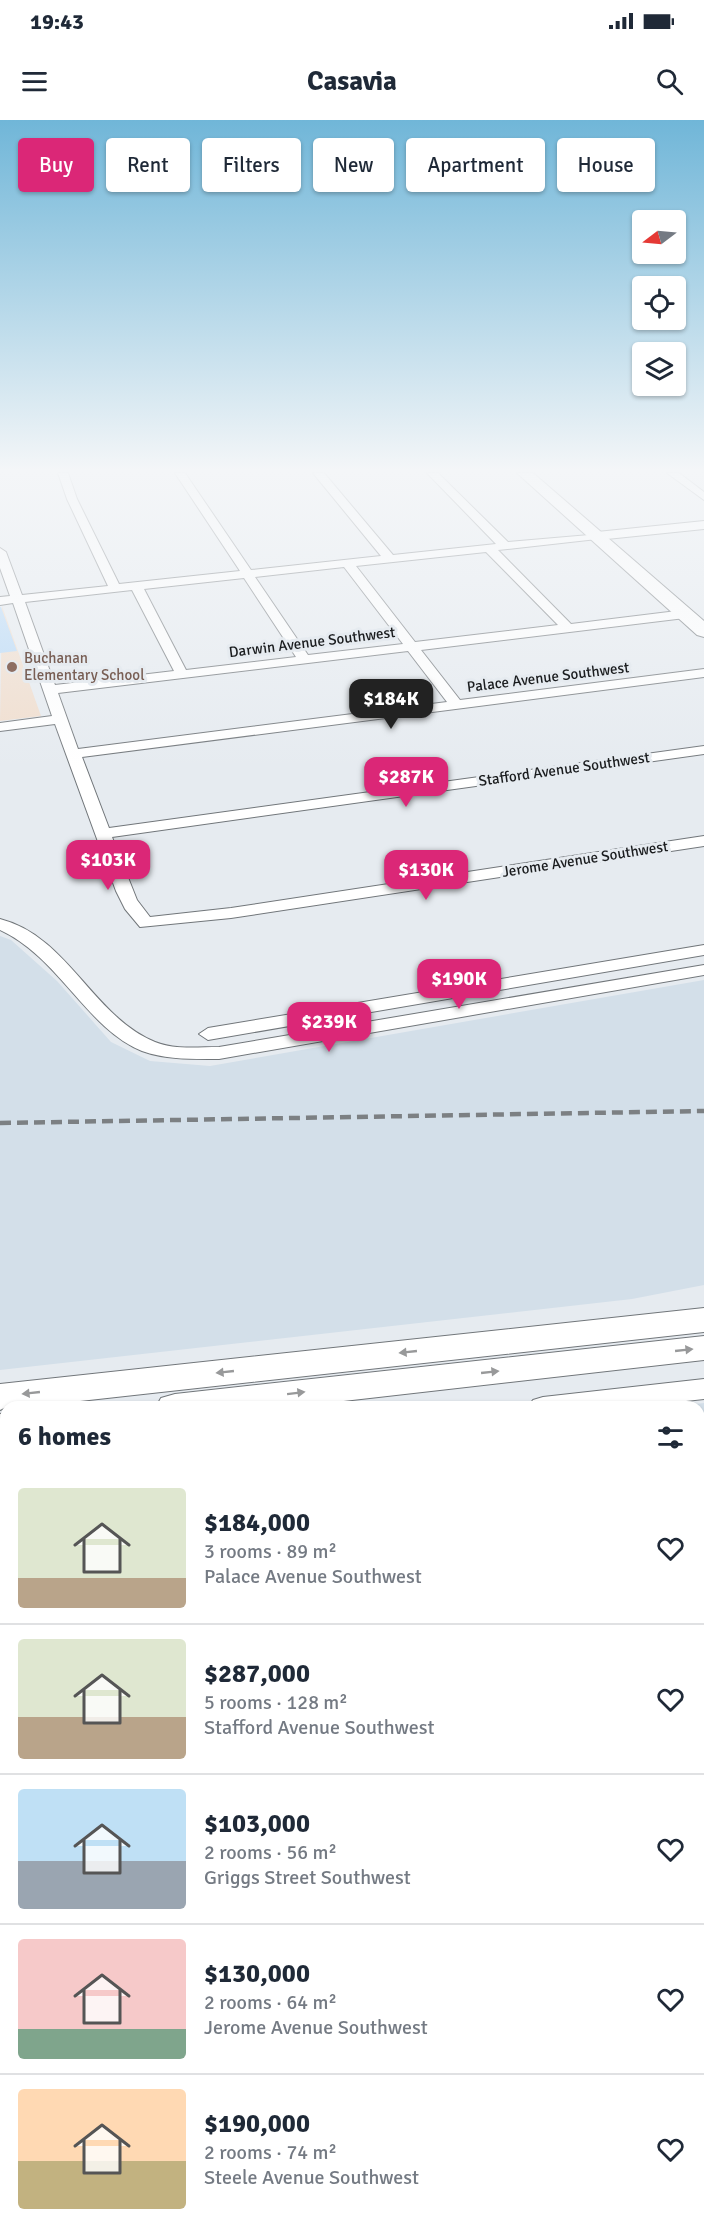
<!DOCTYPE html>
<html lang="en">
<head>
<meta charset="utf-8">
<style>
  body { margin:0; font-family:Signika,sans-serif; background:#f6f6f7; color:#1f2937; height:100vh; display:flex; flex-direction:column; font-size:22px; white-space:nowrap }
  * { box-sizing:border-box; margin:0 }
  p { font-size:20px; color:#747a83 }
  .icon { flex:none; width:33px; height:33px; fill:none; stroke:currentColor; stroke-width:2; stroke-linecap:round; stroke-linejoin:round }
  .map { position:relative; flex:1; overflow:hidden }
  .drawer { position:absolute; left:0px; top:1281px; width:705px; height:834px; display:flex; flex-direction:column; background:#fff; border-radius:18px 18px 0 0; box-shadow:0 2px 4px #0004 }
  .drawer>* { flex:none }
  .top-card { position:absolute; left:18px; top:18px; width:669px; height:54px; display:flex; gap:12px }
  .needle { width:39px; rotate:254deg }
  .buttons { position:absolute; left:632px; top:90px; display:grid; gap:12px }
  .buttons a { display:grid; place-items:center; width:54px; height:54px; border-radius:6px; background:#fff; box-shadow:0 2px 4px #0004; font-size:30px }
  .price { position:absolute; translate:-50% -51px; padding:0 14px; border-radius:12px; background:#db2777; color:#fff; font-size:20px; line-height:39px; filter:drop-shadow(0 2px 3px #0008) }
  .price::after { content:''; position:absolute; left:50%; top:36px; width:18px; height:14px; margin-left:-9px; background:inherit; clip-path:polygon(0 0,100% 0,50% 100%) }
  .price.active { background:#222; color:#fff }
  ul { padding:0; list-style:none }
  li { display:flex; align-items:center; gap:18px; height:150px; padding:0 18px }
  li+li { border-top:2px solid #e0e1e3 }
  li span { display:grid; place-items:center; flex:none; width:168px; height:120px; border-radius:6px; color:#555 }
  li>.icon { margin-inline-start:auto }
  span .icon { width:72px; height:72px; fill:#fffc; stroke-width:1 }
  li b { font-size:26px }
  h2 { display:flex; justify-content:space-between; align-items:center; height:72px; padding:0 18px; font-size:26px }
  .pill { padding:0 21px; border-radius:6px; background:#fff; box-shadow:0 2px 4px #0004; font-size:21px; line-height:54px }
  .pill.active { background:#db2777; color:#fff }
  .status { display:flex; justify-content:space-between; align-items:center; height:42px; padding:0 30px; background:#fff; direction:ltr }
  .status svg { height:16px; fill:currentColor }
  header { display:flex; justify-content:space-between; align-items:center; height:78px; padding:0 18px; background:#fff; font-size:27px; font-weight:700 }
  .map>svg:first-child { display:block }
  .built { fill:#d3dfe9 }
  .education { fill:#f0ddcd }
  .green { fill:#b8d9f7 }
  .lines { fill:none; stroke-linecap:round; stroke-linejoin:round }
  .minor-casing { stroke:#71767a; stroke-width:2 }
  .tertiary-casing { stroke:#71767a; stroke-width:2 }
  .secondary-casing { stroke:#71767a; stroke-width:2 }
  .motorway-casing { stroke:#71767a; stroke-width:2 }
  .minor { fill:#fff; fill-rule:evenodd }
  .tertiary { fill:#fff; fill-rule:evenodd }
  .secondary { fill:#fff; fill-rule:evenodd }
  .motorway { fill:#fff; fill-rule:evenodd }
  .rail { stroke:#7c8083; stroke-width:4.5; stroke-dasharray:11 6; stroke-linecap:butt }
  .oneway { fill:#98999a }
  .education-dot { fill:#8d6e63; stroke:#e6ebf0; stroke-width:2 }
  .labels { text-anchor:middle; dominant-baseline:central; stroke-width:6; stroke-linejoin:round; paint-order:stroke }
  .far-street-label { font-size:15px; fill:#1a1c1e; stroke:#e6ebf0 }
  .far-education-label { font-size:15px; fill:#785e54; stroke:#e6ebf0; text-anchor:start }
</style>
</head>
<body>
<div class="status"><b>19:43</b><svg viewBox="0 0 49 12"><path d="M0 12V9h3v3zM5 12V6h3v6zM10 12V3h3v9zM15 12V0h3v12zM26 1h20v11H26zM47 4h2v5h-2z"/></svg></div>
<header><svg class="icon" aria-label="menu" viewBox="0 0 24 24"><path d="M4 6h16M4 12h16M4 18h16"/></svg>Casavia<svg class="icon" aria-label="search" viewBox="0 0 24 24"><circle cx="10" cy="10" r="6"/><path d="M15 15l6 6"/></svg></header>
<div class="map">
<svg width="704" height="2115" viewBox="0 0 704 2115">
  <rect width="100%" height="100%" fill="#e6ebf0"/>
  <path class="built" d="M0,816L11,820L57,861L111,922L150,941L210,946L704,860V1165L632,1179L0,1250Z
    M704,1283V2115H596L594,2109H699V1287H670Z"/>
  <path class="education" d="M2,486L18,531L41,596L0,601Z"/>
  <path class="green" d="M0,487H1L17,531L0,533Z"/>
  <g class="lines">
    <defs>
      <path id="minor" d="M58,353H68L77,379L119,464L240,451L175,353H185L251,450L381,436L313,353H324L393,435L496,424L427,353H438L508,422L601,414V418L597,419L498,430L571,504L685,490L691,494L685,498L421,530L460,580L704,549V557L82,637L109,708L704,626V634L112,717L137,780L150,797L231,788L704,716V726L231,798L140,807L125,789L116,771L55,604L0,611V603L52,596L13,483L0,485V477L10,476L0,448V428L6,432L22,475L108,466L67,379ZM486,432L558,505L415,522L356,446ZM344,447L403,524L308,535L255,457ZM244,458L296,537L186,550L144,469ZM132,470L174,551L55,565L25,482ZM408,531L447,582L78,629L58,573Z
        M667,353H679L704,372V380Z
        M0,799C68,816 92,896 155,922C174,930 198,927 219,927L704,845V855L219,939C193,939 167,940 142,931C87,909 59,837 0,810Z
        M704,825V835L208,920L199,914L208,908Z
        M324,2109H360L362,2115H326Z"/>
      <path id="tertiary" d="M704,401V409L597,420L590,416L597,412Z
        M704,1259V1279L632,1287H528L533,1280L543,1277Z
        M6,1339V1361L0,1362V1340Z"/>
      <path id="secondary" d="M517,353H533L704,501V517L697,515Z"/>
      <path id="motorway" d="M704,1188V1212L26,1287H6L0,1290V1264Z
        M704,1216V1240L291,1287H156L161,1278L175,1274Z
        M6,1293V1319L0,1320V1294Z"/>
    </defs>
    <use href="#minor" class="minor-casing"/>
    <use href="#tertiary" class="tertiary-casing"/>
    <use href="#secondary" class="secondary-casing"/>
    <use href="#motorway" class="motorway-casing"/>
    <use href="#minor" class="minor"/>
    <use href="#tertiary" class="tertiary"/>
    <use href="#secondary" class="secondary"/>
    <use href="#motorway" class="motorway"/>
    <path class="rail" d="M0,1003L704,991"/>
  </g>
  <defs><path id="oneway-solid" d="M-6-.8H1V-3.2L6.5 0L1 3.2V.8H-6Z" transform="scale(1.5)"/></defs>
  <g class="oneway">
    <use href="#oneway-solid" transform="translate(684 1230) rotate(-6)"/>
    <use href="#oneway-solid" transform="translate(408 1232) rotate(174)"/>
    <use href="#oneway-solid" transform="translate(225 1252) rotate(174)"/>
    <use href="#oneway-solid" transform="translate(490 1252) rotate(-6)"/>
    <use href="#oneway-solid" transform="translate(31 1273) rotate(174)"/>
    <use href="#oneway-solid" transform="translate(296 1273) rotate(-7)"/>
  </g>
  <linearGradient id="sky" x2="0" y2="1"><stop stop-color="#70b6d8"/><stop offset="0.54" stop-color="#f4f6f8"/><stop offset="1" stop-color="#f4f6f8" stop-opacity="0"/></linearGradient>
  <rect width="704" height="649" fill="url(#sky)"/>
  <circle class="education-dot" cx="12" cy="547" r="6"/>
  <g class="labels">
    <g class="far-street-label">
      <text transform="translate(312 522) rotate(-7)">Darwin Avenue Southwest</text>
      <text transform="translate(548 557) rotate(-7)">Palace Avenue Southwest</text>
      <text transform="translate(564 649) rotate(-8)">Stafford Avenue Southwest</text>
      <text transform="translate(585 739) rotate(-9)">Jerome Avenue Southwest</text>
    </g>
    <g class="far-education-label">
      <text x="24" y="538">Buchanan<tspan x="24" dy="17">Elementary School</tspan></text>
    </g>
  </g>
</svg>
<div class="buttons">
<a><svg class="needle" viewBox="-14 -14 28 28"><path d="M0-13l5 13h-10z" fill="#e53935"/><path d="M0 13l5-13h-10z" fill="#747a83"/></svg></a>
<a><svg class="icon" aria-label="locate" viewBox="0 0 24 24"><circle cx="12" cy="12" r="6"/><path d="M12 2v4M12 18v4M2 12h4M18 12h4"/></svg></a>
<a><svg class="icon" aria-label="layers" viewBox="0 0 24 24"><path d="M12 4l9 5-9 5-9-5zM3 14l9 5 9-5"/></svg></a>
</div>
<b class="price active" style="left:391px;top:610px">$184K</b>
<b class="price" style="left:406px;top:688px">$287K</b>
<b class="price" style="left:108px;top:771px">$103K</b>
<b class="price" style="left:426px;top:781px">$130K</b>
<b class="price" style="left:459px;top:890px">$190K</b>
<b class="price" style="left:329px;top:933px">$239K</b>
<div class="top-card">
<a class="pill active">Buy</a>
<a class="pill">Rent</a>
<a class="pill">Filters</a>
<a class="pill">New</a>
<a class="pill">Apartment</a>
<a class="pill">House</a>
</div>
<section class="drawer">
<h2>6 homes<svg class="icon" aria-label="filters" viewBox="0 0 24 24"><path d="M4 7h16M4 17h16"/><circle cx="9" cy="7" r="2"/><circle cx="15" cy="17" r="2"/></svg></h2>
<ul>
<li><span style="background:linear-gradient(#dfe7d0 75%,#b9a48a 0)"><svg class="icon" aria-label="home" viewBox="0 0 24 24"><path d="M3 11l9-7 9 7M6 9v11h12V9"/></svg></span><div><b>$184,000</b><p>3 rooms · 89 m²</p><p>Palace Avenue Southwest</p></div><svg class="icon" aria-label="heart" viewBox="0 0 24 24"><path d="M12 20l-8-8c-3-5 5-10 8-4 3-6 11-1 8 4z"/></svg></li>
<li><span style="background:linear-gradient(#dfe7d0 65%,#b9a48a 0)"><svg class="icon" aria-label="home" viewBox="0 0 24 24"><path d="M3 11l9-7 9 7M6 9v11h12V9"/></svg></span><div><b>$287,000</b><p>5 rooms · 128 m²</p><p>Stafford Avenue Southwest</p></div><svg class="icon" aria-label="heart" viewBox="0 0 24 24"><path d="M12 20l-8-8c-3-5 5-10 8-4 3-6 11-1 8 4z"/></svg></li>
<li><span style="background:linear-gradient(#bfe0f5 60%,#9aa5b1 0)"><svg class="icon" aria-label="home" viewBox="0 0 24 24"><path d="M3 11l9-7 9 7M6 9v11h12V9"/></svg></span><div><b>$103,000</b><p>2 rooms · 56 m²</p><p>Griggs Street Southwest</p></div><svg class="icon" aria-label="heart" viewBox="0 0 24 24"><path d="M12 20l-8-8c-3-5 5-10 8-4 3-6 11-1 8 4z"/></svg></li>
<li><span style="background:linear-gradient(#f6c9c9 75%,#7fa58c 0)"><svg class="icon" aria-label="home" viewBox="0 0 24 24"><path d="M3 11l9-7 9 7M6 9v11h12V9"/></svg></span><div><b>$130,000</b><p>2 rooms · 64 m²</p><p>Jerome Avenue Southwest</p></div><svg class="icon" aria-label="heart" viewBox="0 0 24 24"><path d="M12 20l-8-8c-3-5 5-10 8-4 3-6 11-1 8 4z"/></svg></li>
<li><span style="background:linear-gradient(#ffd9b3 60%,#c2b280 0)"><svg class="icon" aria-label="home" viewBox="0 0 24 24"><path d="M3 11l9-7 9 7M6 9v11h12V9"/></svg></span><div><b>$190,000</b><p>2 rooms · 74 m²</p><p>Steele Avenue Southwest</p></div><svg class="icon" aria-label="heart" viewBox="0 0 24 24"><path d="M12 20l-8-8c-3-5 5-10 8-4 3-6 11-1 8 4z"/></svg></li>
</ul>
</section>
</div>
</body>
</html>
